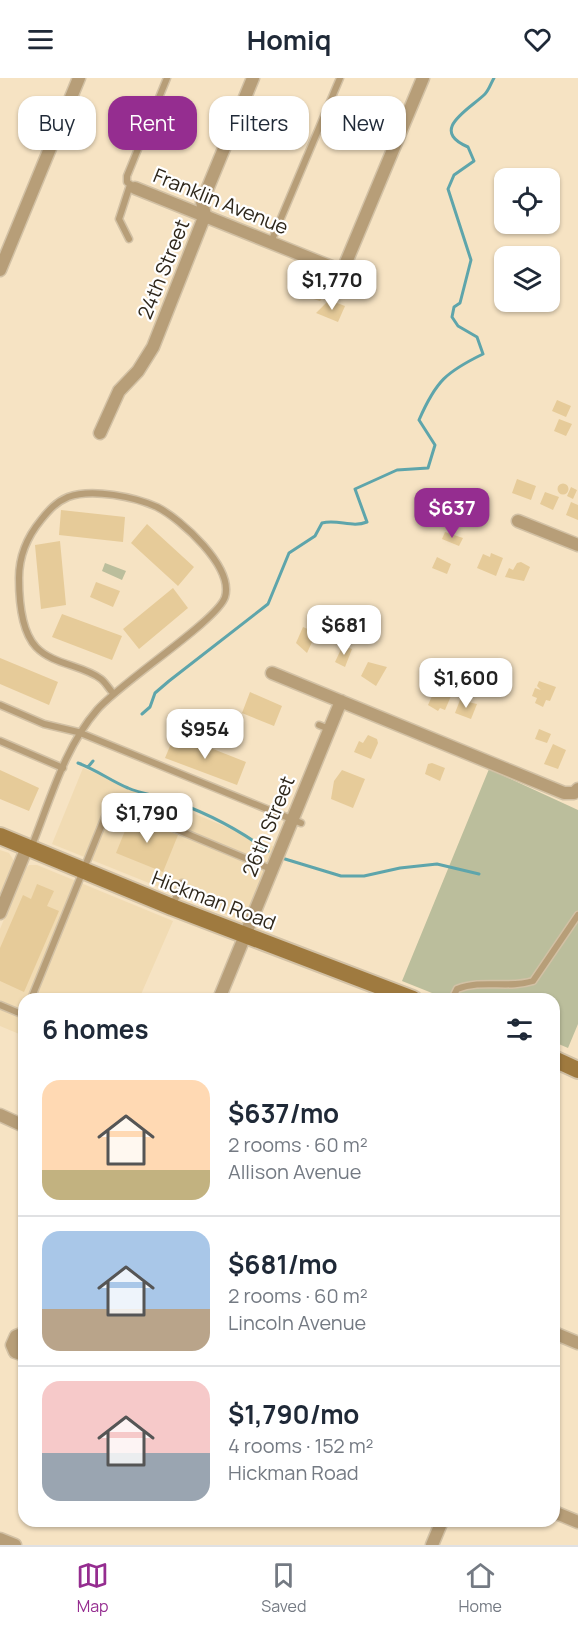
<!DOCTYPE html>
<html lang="en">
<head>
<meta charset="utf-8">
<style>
  body { margin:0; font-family:Manrope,sans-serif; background:#f6f6f7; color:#1f2937; height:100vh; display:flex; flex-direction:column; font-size:22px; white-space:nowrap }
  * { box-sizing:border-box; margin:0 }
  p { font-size:20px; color:#747a83 }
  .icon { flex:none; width:33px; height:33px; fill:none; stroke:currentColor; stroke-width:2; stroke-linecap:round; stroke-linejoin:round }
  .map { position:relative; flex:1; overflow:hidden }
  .details { position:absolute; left:18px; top:915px; width:542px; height:534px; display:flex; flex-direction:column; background:#fff; border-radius:18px; box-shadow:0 2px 4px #0004 }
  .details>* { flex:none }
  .hud { position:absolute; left:18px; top:18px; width:543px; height:54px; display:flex; gap:12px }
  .tools { position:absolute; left:494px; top:90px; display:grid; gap:12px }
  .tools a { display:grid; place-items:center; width:66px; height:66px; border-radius:12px; background:#fff; box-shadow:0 2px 4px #0004; font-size:30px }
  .price { position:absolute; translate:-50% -51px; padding:0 14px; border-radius:12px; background:#fff; color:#222; font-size:20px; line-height:39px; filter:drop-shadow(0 2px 3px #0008) }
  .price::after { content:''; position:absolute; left:50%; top:36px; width:18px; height:14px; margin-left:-9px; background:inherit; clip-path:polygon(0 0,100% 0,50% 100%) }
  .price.on { background:#952d90; color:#fff }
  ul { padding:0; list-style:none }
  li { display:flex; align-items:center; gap:18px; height:150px; padding:0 24px }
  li+li { border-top:2px solid #e0e1e3 }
  li span { display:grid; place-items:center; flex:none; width:168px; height:120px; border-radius:18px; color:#555 }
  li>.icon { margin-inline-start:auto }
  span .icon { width:72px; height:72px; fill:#fffc; stroke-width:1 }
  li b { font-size:26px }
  h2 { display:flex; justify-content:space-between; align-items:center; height:72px; padding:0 24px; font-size:26px }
  .chip { padding:0 21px; border-radius:18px; background:#fff; box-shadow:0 2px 4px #0004; font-size:21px; line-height:54px }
  .chip.on { background:#952d90; color:#fff }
  header { display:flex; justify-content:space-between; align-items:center; height:78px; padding:0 24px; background:#fff; font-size:27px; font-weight:700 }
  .tabs { display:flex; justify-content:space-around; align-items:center; height:84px; border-top:2px solid #e0e1e3; background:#fff; font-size:16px; color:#747a83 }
  .tabs a { display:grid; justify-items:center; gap:3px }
  .tabs .on { color:#952d90 }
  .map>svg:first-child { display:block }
  .built { fill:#f1dbb3 }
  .green { fill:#bbbe9c }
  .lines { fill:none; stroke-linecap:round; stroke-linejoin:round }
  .stream { stroke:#5ea5ab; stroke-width:3 }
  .building { fill:#e6cb99 }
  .service-casing { stroke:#d2c1a5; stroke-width:9 }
  .minor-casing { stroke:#d2c1a5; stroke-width:15 }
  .secondary-casing { stroke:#d2c1a5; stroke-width:20 }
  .service { stroke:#b79e78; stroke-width:6 }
  .minor { stroke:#b79e78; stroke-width:12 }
  .secondary { stroke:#9f7a3f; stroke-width:16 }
  .labels { text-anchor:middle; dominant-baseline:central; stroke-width:4.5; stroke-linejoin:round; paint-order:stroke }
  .street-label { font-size:20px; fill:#2e271b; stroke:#fff }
</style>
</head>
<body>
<header><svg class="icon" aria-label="menu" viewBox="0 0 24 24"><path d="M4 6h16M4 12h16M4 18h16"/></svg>Homiq<svg class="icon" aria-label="heart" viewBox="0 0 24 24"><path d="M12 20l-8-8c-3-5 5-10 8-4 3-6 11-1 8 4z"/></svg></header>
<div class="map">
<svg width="578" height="1467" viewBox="0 0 578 1467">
  <rect width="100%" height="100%" fill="#f6e3c3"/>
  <path class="built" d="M83,690L275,769L246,838L236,840L52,766Z
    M0,772L9,775L14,783L0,820Z
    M29,787H37L173,843L139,921H24V958L0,948V851L24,792Z"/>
  <path class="green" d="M105,485L126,493L122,502L102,493Z
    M489,691L578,732V946L568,970L554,964V921H447L402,903Z"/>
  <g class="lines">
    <path class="stream" d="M142,636L150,629L155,615L169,603L268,526L289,475L315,458L322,445C338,441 352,450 367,444L355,411L397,392L428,390L435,367L419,342C436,303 446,294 483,276L477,259L458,248L452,239L454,229L460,225L471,182L448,111L454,97L474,83L468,69C428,52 470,31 485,16C489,12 491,5 494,0
      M78,685C97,692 111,703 128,710C139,715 153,717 164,720C201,732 238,751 268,773
      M88,689L93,683
      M285,781L341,798H364L400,790L437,786L479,796"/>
  </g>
  <path class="building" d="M313,201L329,206L326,216L320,223L307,219Z
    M329,222L345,228L338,244L316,235Z
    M557,322L571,328L566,339L552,333Z
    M559,341L572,346L566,358L554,353Z
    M517,401L536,408L531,422L512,415Z
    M557.5 411a5.5 5.5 0 1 1 11 0a5.5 5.5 0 1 1-11 0Z
    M571,409L577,412L573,421L567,418Z
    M545,414L559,419L553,432L540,426Z
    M571,424L578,427V442L566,437Z
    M61,432L125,439L123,464L59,457Z
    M147,446L194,489L178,508L131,465Z
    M445,454L463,460L459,468L442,461Z
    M60,463L66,527L41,531L35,467Z
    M491,475L503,480L496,498L477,490L483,476L490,479Z
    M437,479L451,486L447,496L432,490Z
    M521,484L530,489L524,503L505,499L509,490L513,492L517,485Z
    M96,504L120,513L113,529L90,519Z
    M173,510L188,530L139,571L123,551Z
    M62,536L122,558L112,582L52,559Z
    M312,548L318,551L307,575L296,565L303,549L310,552Z
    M370,552L372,564L361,565L359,554Z
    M343,567L352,571L345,589L335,584Z
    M0,580L58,604L49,627L0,606Z
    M368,584L387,589L376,608L361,598Z
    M444.5 589a3.5 3.5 0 1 1 7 0a3.5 3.5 0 1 1-7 0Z
    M539,603L556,609L550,623L546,622L543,629L535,625L537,620L532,618L535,610L541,612L537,608Z
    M437,607L444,610L442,614L451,618L445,632L440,630L438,633L428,627Z
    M250,614L282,628L274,648L242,635Z
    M460,622L477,626L471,641L455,635Z
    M539,651L551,656L547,665L535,661Z
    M175,656L246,684L237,707L165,680Z
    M368,657L377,661L378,665L371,681L354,674L359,663L363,665Z
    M553,666L566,672L558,691L544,686Z
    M432,685L445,690L440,703L425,696L428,686Z
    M0,692L39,710L29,733L0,721Z
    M342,692L365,701L353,730L331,721L334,703Z
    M131,738L178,757L163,794L116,775Z
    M37,806L54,813L47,828L59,833L24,914L0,903V870L23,817L31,821Z"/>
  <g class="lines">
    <defs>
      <path id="service" d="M135,110L127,104V98L167,0
        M129,161L119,141L130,107
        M271,164L340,0
        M0,627L44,646L78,654L301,745
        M319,647L329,651
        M0,663L63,690
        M31,770C50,723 64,670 97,632C121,604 218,542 225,519C234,489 181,441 157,429C135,419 92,410 68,419C56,424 49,432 41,442C27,459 19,479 19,500C19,521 21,553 36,569C53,587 83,587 101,601C106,605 109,611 113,615
        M172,829L182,805
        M31,921L111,724L271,791
        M452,921L457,911C482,901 508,911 533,903L578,837
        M0,927L24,937"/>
      <path id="minor" d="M135,110L359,200
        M0,192L79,0
        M342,194L423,0
        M100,355L119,313L138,293L153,269L205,137L202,124L253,0
        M518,443L578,467
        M272,595L564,715H574L578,711
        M0,835L27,769
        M219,921L341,623
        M0,1037L24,1048
        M24,1255L16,1258L12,1267L15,1274L24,1277
        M554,1255L578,1265
        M554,1434L578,1444
        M0,1461L15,1467
        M432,1467L442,1443"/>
      <path id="secondary" d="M0,758L172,829L413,921
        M554,981L578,992"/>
    </defs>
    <use href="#service" class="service-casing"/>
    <use href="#minor" class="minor-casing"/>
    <use href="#secondary" class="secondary-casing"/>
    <use href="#service" class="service"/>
    <use href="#minor" class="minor"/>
    <use href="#secondary" class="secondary"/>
  </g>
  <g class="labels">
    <g class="street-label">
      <text transform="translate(221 123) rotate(22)">Franklin Avenue</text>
      <text transform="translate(163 191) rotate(-68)">24th Street</text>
      <text transform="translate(268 748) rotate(-68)">26th Street</text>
      <text transform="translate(214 822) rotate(21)">Hickman Road</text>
    </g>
  </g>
</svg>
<div class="tools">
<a><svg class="icon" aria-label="locate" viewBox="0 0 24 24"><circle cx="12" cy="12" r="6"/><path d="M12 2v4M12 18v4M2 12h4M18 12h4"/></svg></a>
<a><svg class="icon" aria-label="layers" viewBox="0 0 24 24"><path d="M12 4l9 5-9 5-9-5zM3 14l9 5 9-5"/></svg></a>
</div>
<b class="price" style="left:332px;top:233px">$1,770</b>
<b class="price on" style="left:452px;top:461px">$637</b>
<b class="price" style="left:344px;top:578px">$681</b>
<b class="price" style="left:466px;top:631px">$1,600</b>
<b class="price" style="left:205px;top:682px">$954</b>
<b class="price" style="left:147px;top:766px">$1,790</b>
<div class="hud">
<a class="chip">Buy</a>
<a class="chip on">Rent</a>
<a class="chip">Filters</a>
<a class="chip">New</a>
</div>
<section class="details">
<h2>6 homes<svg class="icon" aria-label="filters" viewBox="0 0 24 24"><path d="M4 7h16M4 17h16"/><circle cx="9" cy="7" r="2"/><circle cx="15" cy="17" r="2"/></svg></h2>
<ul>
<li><span style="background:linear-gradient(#ffd9b3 75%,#c2b280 0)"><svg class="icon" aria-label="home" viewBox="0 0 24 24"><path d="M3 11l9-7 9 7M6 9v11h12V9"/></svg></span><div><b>$637/mo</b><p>2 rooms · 60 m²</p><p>Allison Avenue</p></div></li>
<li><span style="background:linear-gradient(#a9c7e8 65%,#b9a48a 0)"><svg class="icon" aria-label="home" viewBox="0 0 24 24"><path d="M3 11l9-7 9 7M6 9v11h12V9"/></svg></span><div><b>$681/mo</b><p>2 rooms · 60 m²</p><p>Lincoln Avenue</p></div></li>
<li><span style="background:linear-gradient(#f6c9c9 60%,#9aa5b1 0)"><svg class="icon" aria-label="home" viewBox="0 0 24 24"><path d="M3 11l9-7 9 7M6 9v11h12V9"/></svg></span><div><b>$1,790/mo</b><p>4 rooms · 152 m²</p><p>Hickman Road</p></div></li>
</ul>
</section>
</div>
<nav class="tabs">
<a class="on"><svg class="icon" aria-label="map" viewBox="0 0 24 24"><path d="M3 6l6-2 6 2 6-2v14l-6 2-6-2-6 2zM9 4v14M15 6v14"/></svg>Map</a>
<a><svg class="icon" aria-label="saved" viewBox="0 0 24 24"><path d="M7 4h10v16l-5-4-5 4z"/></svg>Saved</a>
<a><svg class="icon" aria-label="home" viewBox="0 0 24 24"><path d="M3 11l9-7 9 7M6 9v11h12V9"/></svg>Home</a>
</nav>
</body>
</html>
